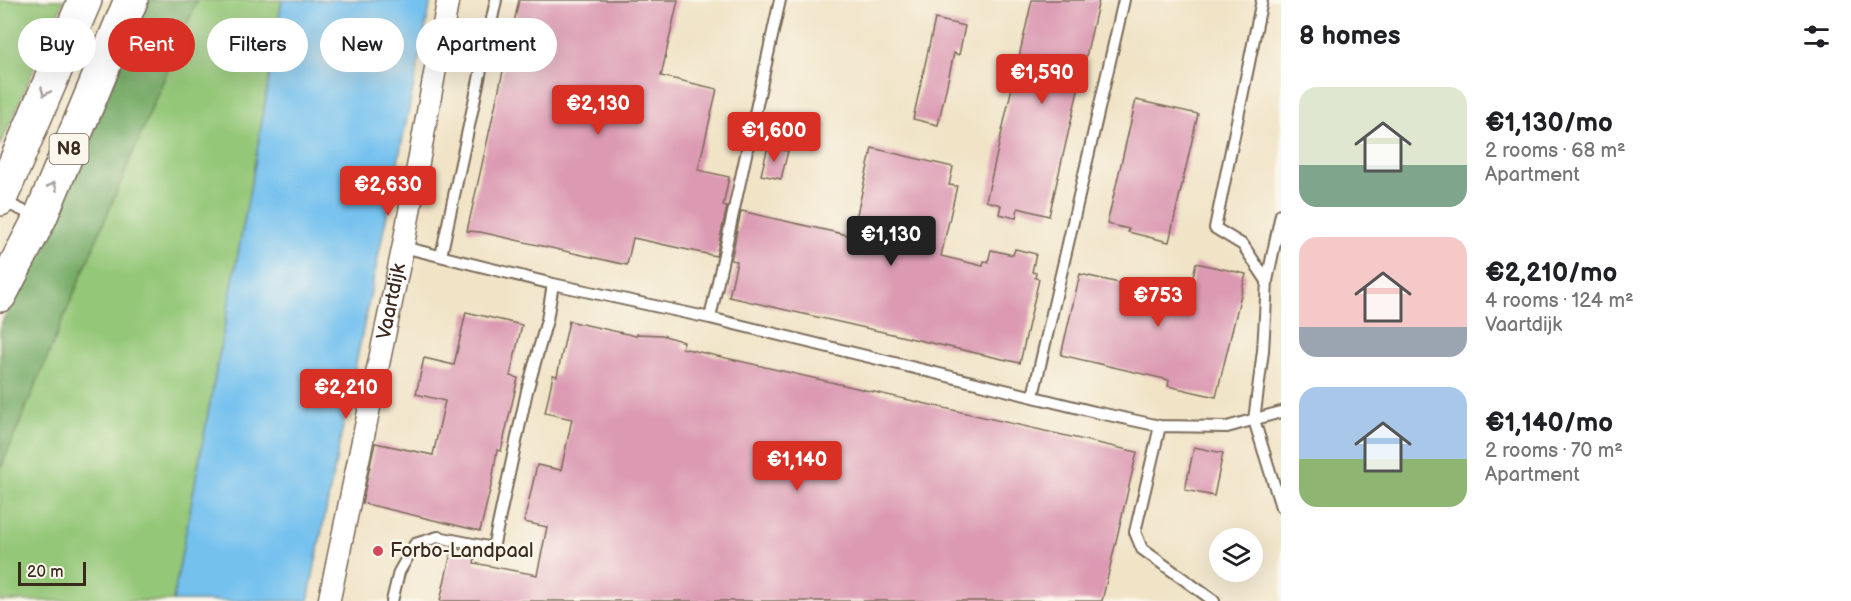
<!DOCTYPE html>
<html lang="en">
<head>
<meta charset="utf-8">
<style>
  body { margin:0; font-family:"Balsamiq Sans",sans-serif; background:#f6f6f6; color:#202124; height:100vh; display:flex; flex-direction:column; font-size:22px; white-space:nowrap }
  * { box-sizing:border-box; margin:0 }
  p { font-size:20px; color:#757577 }
  .icon { flex:none; width:33px; height:33px; fill:none; stroke:currentColor; stroke-width:2; stroke-linecap:round; stroke-linejoin:round }
  .map { position:relative; flex:1; overflow:hidden }
  .panel { display:flex; flex-direction:column; background:#fff; width:570px }
  .panel>* { flex:none }
  .hud { position:absolute; left:18px; top:18px; width:570px; height:54px; display:flex; gap:12px }
  .fabs { position:absolute; left:1209px; top:528px; display:grid; gap:12px }
  .fabs a { display:grid; place-items:center; width:54px; height:54px; border-radius:50%; background:#fff; box-shadow:0 6px 24px #0002; font-size:30px }
  .scale { position:absolute; left:18px; bottom:15px; width:68px; box-sizing:border-box; padding-left:6px; border:3px solid #3b2a1e; border-top:0; font-size:16px; line-height:21px; white-space:nowrap; color:#3b2a1e; -webkit-text-stroke:4px #fbf7ec; paint-order:stroke }
  .price { position:absolute; translate:-50% -51px; padding:0 14px; border-radius:6px; background:#d93025; color:#fff; font-size:20px; line-height:39px; filter:drop-shadow(0 2px 3px #0008) }
  .price::after { content:''; position:absolute; left:50%; top:36px; width:18px; height:14px; margin-left:-9px; background:inherit; clip-path:polygon(0 0,100% 0,50% 100%) }
  .price.current { background:#222; color:#fff }
  ul { padding:0; list-style:none }
  li { display:flex; align-items:center; gap:18px; height:150px; padding:0 18px }
  li span { display:grid; place-items:center; flex:none; width:168px; height:120px; border-radius:18px; color:#555 }
  li>.icon { margin-inline-start:auto }
  span .icon { width:72px; height:72px; fill:#fffc; stroke-width:1 }
  li b { font-size:26px }
  h2 { display:flex; justify-content:space-between; align-items:center; height:72px; padding:0 18px; font-size:26px }
  .chip { padding:0 21px; border-radius:27px; background:#fff; box-shadow:0 6px 24px #0002; font-size:21px; line-height:54px }
  .chip.current { background:#d93025; color:#fff }
  main { display:flex; flex:1; min-height:0 }
  .map>svg:first-child { display:block }
  .green { fill:#94c778; stroke:#68784b; stroke-width:1.5 }
  .forest { fill:#77ac68; stroke:#596b43; stroke-width:1.5 }
  .water { fill:#74c1ee; stroke:#587686; stroke-width:1.5 }
  .building { fill:#db9ab2 }
  .lines { fill:none; stroke-linecap:round; stroke-linejoin:round }
  .lane-casing { stroke:#7a6b59; stroke-width:14 }
  .street-casing { stroke:#7a6b59; stroke-width:24 }
  .highway-casing { stroke:#7a6b59; stroke-width:36 }
  .lane { stroke:#fff; stroke-width:10 }
  .street { stroke:#fff; stroke-width:21 }
  .highway { stroke:#fff; stroke-width:33 }
  .oneway { stroke:#a79f9a }
  .poi-dot { fill:#d1495b; stroke:#fbf7ec; stroke-width:2 }
  .labels { text-anchor:middle; dominant-baseline:central; stroke-width:5; stroke-linejoin:round; paint-order:stroke }
  .shield { fill:#fbf7ec; stroke:#75685c; stroke-width:1.5 }
  .shield-label { font-size:18px; font-weight:bold; fill:#3b2a1e }
  .street-label { font-size:20px; fill:#3b2a1e; stroke:#fbf7ec }
  .poi-label { font-size:20px; fill:#3b2a1e; stroke:#fbf7ec; text-anchor:start }
</style>
</head>
<body>
<main>
<div class="map">
<svg width="1281" height="601" viewBox="0 0 1281 601">
  <rect width="100%" height="100%" fill="#fbf7ec"/>
  <filter id="ink" filterUnits="userSpaceOnUse"><feTurbulence type="fractalNoise" baseFrequency=".0167" numOctaves="2"/><feDisplacementMap in="SourceGraphic" scale="12" xChannelSelector="R" yChannelSelector="G"/><feConvolveMatrix kernelMatrix="1 2 1 2 8 2 1 2 1" color-interpolation-filters="sRGB"/></filter>
  <filter id="wash" filterUnits="userSpaceOnUse"><feTurbulence type="fractalNoise" baseFrequency=".008" numOctaves="4" result="noise"/><feDisplacementMap in="SourceGraphic" scale="24" xChannelSelector="R" yChannelSelector="G"/><feGaussianBlur stdDeviation="1.35" result="paint"/><feColorMatrix in="noise" values="0 0 0 0 0 0 0 0 0 0 0 0 0 0 0 0 0 1.4 0 .05"/><feComposite in="paint" operator="in"/></filter>
  <g filter="url(#wash)">
    <rect width="100%" height="100%" fill="#f0e3c6"/>
    <path class="green" d="M0,0H64L0,146Z
      M197,0H282L255,163L173,601H0V470Z"/>
    <path class="forest" d="M148,0H197L0,470V326L38,252L106,101Z"/>
    <path class="water" d="M282,0H431C391,200 347,400 308,601H173L255,163Z"/>
    <g id="blocks">
      <path class="building" d="M519,0H678L661,76L717,89L698,170L729,177L723,206L727,207L716,256L633,238L627,265L480,232L467,231Z
        M1032,0H1099L1049,216L1018,208L1016,218L999,214L1001,205L986,201Z
        M935,19L965,26L959,55L954,53L938,125L913,119Z
        M1136,100L1198,114L1169,242L1128,232L1129,229L1107,224Z
        M768,146L788,151L781,179L761,175Z
        M872,148L953,167L949,185L957,186L941,256L983,266L984,261L988,262L991,250L1013,255L1015,249L1036,254L1032,272L1036,273L1035,278L1039,279L1020,363L729,297L737,261L731,260L741,211L852,236Z
        M1196,263L1246,274L1216,397L1168,386L1169,380L1061,355L1080,274L1188,299Z
        M466,312L522,325L510,376L518,378L501,451L497,450L492,482L480,531L362,503L375,443L433,455L445,401L416,394L424,358L454,365Z
        M569,321L636,336L637,334L662,335L684,342L682,348L1137,452L1102,601H440L452,548L476,552L474,563L537,575L547,527L524,522L537,465L561,470L572,419L545,413L553,375L557,376Z
        M1194,447L1223,453L1214,496L1185,490Z"/>
    </g>
  </g>
  <g filter="url(#ink)">
    <use href="#blocks" fill-opacity="0" stroke="#7a6b59" stroke-width="1.5"/>
    <g class="lines">
      <defs>
        <path id="lane" d="M1262,0L1215,228L1243,245L1267,281L1263,351L1254,420L1281,507
          M2,201L37,217
          M403,247L553,284L710,318L1095,412L1160,426L1227,427L1281,412
          M441,256L496,0
          M1267,281L1281,214
          M710,318L780,0
          M1033,396L1124,0
          M1160,426L1135,532L1142,549L1214,601
          M392,601L399,572L415,544L438,537L493,548L527,391L547,320L553,284"/>
        <g id="street">
          <path id="s1" d="M329,601L403,247L448,0"/>
        </g>
        <path id="highway" d="M0,199L85,0
          M0,295L40,218L131,0"/>
      </defs>
      <use href="#lane" class="lane-casing"/>
      <use href="#street" class="street-casing"/>
      <use href="#highway" class="highway-casing"/>
      <use href="#lane" class="lane"/>
      <use href="#street" class="street"/>
      <use href="#highway" class="highway"/>
    </g>
    <defs><path id="oneway-chevron" d="M-2-3.5L2.5 0L-2 3.5" fill="none" stroke-width="1.6" stroke-linecap="round" stroke-linejoin="round" transform="scale(1.5)"/></defs>
    <g class="oneway">
      <use href="#oneway-chevron" transform="translate(45 92) rotate(113)"/>
      <use href="#oneway-chevron" transform="translate(53 186) rotate(-67)"/>
    </g>
  </g>
  <circle class="poi-dot" cx="378" cy="551" r="6"/>
  <g class="labels">
    <rect class="shield" x="49.5" y="134" width="39" height="30" rx="4.5"/>
    <g class="shield-label">
      <text x="69" y="149">N8</text>
    </g>
    <g class="street-label">
      <text stroke="none"><textPath href="#s1" startOffset="306">Vaartdijk</textPath></text>
    </g>
    <g class="poi-label">
      <text x="390" y="551">Forbo-Landpaal</text>
    </g>
  </g>
</svg>
<div class="fabs">
<a><svg class="icon" aria-label="layers" viewBox="0 0 24 24"><path d="M12 4l9 5-9 5-9-5zM3 14l9 5 9-5"/></svg></a>
</div>
<div class="scale">20 m</div>
<b class="price" style="left:1042px;top:105px">€1,590</b>
<b class="price" style="left:598px;top:136px">€2,130</b>
<b class="price" style="left:774px;top:163px">€1,600</b>
<b class="price" style="left:388px;top:217px">€2,630</b>
<b class="price current" style="left:891px;top:267px">€1,130</b>
<b class="price" style="left:1158px;top:328px">€753</b>
<b class="price" style="left:346px;top:420px">€2,210</b>
<b class="price" style="left:797px;top:492px">€1,140</b>
<div class="hud">
<a class="chip">Buy</a>
<a class="chip current">Rent</a>
<a class="chip">Filters</a>
<a class="chip">New</a>
<a class="chip">Apartment</a>
</div>
</div>
<section class="panel">
<h2>8 homes<svg class="icon" aria-label="filters" viewBox="0 0 24 24"><path d="M4 7h16M4 17h16"/><circle cx="9" cy="7" r="2"/><circle cx="15" cy="17" r="2"/></svg></h2>
<ul>
<li><span style="background:linear-gradient(#dfe7d0 65%,#7fa58c 0)"><svg class="icon" aria-label="home" viewBox="0 0 24 24"><path d="M3 11l9-7 9 7M6 9v11h12V9"/></svg></span><div><b>€1,130/mo</b><p>2 rooms · 68 m²</p><p>Apartment</p></div></li>
<li><span style="background:linear-gradient(#f6c9c9 75%,#9aa5b1 0)"><svg class="icon" aria-label="home" viewBox="0 0 24 24"><path d="M3 11l9-7 9 7M6 9v11h12V9"/></svg></span><div><b>€2,210/mo</b><p>4 rooms · 124 m²</p><p>Vaartdijk</p></div></li>
<li><span style="background:linear-gradient(#a9c7e8 60%,#8fb573 0)"><svg class="icon" aria-label="home" viewBox="0 0 24 24"><path d="M3 11l9-7 9 7M6 9v11h12V9"/></svg></span><div><b>€1,140/mo</b><p>2 rooms · 70 m²</p><p>Apartment</p></div></li>
</ul>
</section>
</main>
</body>
</html>
